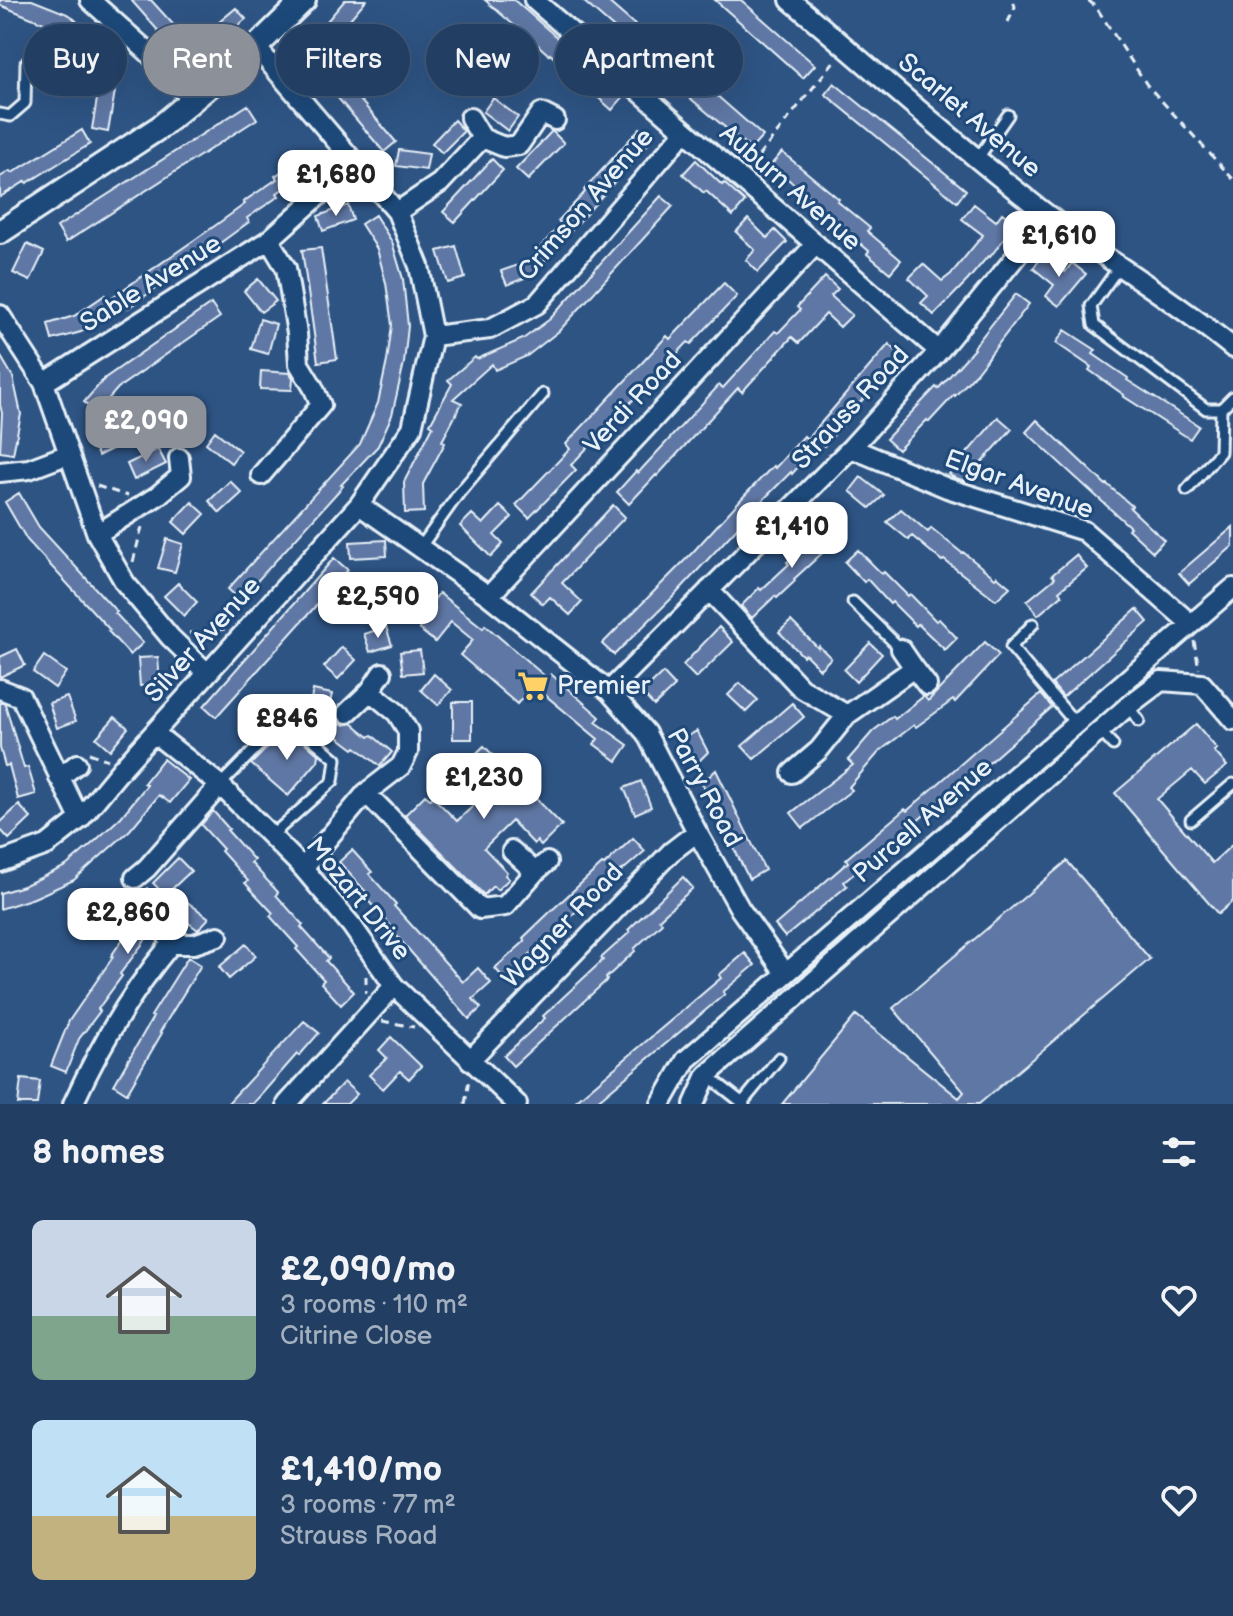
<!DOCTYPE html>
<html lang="en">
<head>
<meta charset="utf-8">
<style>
  body { margin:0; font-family:"Balsamiq Sans",sans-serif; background:#2e4a6c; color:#f1f3f6; height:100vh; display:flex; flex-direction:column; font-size:30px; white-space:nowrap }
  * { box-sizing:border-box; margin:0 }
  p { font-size:26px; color:#a2afbe }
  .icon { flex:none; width:44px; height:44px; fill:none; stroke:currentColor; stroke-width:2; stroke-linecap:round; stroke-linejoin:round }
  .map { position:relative; height:1104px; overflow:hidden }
  .panel { display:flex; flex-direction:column; background:#223f63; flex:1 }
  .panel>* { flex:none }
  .top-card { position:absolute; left:24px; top:24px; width:800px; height:72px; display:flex; gap:16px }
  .price { position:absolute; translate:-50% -68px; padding:0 18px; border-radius:16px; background:#fff; color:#222; font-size:26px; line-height:52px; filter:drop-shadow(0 2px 4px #0008) }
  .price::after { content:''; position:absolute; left:50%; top:48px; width:24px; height:18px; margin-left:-12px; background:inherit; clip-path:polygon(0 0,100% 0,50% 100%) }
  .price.on { background:#8c9099; color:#fff }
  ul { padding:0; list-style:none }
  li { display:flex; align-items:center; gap:24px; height:200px; padding:0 32px }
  li span { display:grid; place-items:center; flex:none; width:224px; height:160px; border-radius:12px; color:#555 }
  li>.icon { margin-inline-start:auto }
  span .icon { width:96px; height:96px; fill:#fffc; stroke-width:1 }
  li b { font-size:34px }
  h2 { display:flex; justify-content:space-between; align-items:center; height:96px; padding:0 32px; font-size:34px }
  .pill { padding:0 28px; border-radius:36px; background:#223f63; box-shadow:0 8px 32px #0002,0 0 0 2px #3f5878; font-size:28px; line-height:72px }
  .pill.on { background:#8c9099; color:#fff }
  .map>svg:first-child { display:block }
  .building { fill:#5e77a4; stroke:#e8f1f8; stroke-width:2 }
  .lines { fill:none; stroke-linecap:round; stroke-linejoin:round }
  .service-casing { stroke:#e8f1f8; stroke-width:15 }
  .minor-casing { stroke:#e8f1f8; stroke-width:24 }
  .tertiary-casing { stroke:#e8f1f8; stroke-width:28 }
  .path { stroke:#e8f1f8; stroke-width:3; stroke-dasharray:8 6; stroke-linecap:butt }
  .service { stroke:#1f4a7a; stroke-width:9 }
  .minor { stroke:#1f4a7a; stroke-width:18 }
  .tertiary { stroke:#1f4a7a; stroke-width:22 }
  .labels { text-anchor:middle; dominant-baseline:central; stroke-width:6; stroke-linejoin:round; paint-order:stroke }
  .street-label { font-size:26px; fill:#e8f1f8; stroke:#1f4a7a }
  .poi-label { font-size:26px; fill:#e8f1f8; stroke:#1f4a7a; text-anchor:start }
</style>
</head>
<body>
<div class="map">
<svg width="1233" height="1104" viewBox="0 0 1233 1104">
  <rect width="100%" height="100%" fill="#2e5484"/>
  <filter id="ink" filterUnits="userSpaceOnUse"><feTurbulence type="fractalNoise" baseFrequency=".0125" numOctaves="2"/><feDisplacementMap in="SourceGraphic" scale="16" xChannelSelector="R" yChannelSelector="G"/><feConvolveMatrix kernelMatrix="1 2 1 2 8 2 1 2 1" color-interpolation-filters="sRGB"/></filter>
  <g filter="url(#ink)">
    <path class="building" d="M0,0H32L70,15L103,46L92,57L120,62L108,132L92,129L102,69L61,30L0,5Z
      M131,0H151L189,42L177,52Z
      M345,0H366L334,38L328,71L311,69L316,34Z
      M485,0H514L624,96L612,110L550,54L549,55L518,27L517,28Z
      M582,0H606L673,58L672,60L707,87L763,136L751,149L666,78L668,75Z
      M715,0H741L815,65L803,78Z
      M236,8L246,19L221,39L212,28Z
      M834,83L966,190L957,202L825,94Z
      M349,87L396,142L384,152L337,97Z
      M493,98L518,117L508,131L483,112Z
      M248,105L257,119L66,242L57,227Z
      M454,120L464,131L442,153L432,143Z
      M640,128L649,136L645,141L648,144L532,275L507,285L501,271L527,262L561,224L558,221L585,192L584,190Z
      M82,130L90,144L27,183L26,181L0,197V177L10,171L12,173Z
      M552,131L564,143L528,180L516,169Z
      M399,150L429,154L426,170L396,166Z
      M782,152L839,199L837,201L870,228L867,231L901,260L890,273L867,254L869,251L835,222L837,220L771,165Z
      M303,157L311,170L277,193L279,196L247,218L249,222L216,246L128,308L124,303L81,332L52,340L48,324L74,316L105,295L108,300L216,225L245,204L243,202L277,179L275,176Z
      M492,159L503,170L455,222L443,212Z
      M696,160L722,185L724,183L745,202L733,216L706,191L704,193L683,174Z
      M661,196L673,206L559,331L527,356L495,370L492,364L453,399L462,403L442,441L445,443L423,484L424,512L405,513L404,482L433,426L430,424L452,384L448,380L475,357L477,359L523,339L550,319Z
      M974,204L996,221L1002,213L1016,223L990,257L988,256L968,280L934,315L921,303L928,296L909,278L923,264L942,281L951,274L983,235L962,219Z
      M348,205L353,220L323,231L318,216Z
      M375,215L392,242L403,279L408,326L404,363L392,415L378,446L341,485L343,486L240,600L228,589L360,444L378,403L387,361L392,325L386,283L377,249L361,224Z
      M748,219L767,238L775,230L787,242L758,272L746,260L755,250L736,232Z
      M27,244L44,252L30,281L13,273Z
      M456,246L465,278L448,283L438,251Z
      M321,248L337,359L318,362L302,250Z
      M1044,255L1065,272L1072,263L1086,274L1059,306L1046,296L1054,285L1033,268Z
      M825,277L838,289L831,296L852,315L840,327L826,314L799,343L792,337L742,392L738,388L657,476L656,475L629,504L617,492L636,471L638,473L719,385L723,388L775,331L778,333L800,310L797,307Z
      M258,279L276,301L261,312L244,291Z
      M724,283L737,296L691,344L688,342L571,465L576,470L529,518L516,505L570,449L566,444L667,336L670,339Z
      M1016,294L1029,304L976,373L955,396L954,395L929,422L927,420L898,450L886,439L936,387L938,389L974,349L973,348Z
      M211,304L220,317L118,388L97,412L84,402L105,378Z
      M260,319L276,324L268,354L251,349Z
      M1065,330L1096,350L1093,354L1128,378L1127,380L1199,426L1190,439L1123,396L1124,395L1089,370L1091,367L1056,343Z
      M889,344L902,356L846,418L848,419L824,446L820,442L792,474L791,472L760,503L674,596L614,655L602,644L692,553L744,496L773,466L775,468L804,436L807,439Z
      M0,355L13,377L21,414L13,454L0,452L2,413L0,405Z
      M261,371L290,373L293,378L292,390L260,389Z
      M998,417L1012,429L965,481L953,477L949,474Z
      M1037,420L1106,485L1107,484L1132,506L1130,508L1164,540L1153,552L1128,529L1130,527L1026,432Z
      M103,421L116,447L98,456L86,429Z
      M215,431L240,451L231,463L206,443Z
      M158,449L166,464L134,480L127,464Z
      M861,477L884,495L870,508L850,491Z
      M230,481L242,493L220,513L209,501Z
      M19,493L39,527L117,612L115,613L143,643L130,655L108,631L110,630L27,540L5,502Z
      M192,502L205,514L186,534L173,522Z
      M613,505L625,517L562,583L582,602L570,615L550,597L543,604L531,593Z
      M500,506L512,517L494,535L503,544L491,557L460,526L472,514L483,524Z
      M901,509L928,532L931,528L962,553L963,552L995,578L997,576L1010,587L996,600L944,560L942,561L912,536L909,540L887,522Z
      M830,523L842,535L794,579L795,581L777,598L775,596L752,618L741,606L759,588L761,590L789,564L787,562Z
      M1233,527V546L1189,584L1179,573Z
      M167,539L183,544L175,572L158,568Z
      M386,540L387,556L351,558L350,542Z
      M858,550L882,574L884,572L908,596L910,594L936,621L939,619L957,638L945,650L918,624L916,626L892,602L890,604L867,579L864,582L845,562Z
      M1076,555L1087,568L1059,591L1062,595L1038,615L1027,601L1055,578L1052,575Z
      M334,558L348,570L216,717L204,706Z
      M178,583L197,602L184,616L164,596Z
      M439,593L483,628L485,625L547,678L551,674L600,717L596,722L628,745L617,761L594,744L598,739L533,685L517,704L460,655L473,640L451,622L435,642L419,629L435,609L430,605Z
      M1137,609L1148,622L1063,697L1052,684L1053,683Z
      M791,621L818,648L819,646L831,658L820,669L805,654L803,656L779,632Z
      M386,627L392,645L370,652L364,634Z
      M719,627L733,642L696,678L683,665Z
      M985,642L999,655L955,702L953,700L916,727L914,725L880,751L849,787L852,790L803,828L791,813L853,765L848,760L873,731L893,716L895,719L924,696L928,701Z
      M870,643L882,654L856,682L844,670Z
      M342,647L356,660L338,679L324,667Z
      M17,649L25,665L0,677V657Z
      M420,650L423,672L403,674L400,652Z
      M44,656L66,672L55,688L33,672Z
      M158,657L160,685L140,686L138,658Z
      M663,673L675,686L654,706L642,693Z
      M434,674L452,690L438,705L421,690Z
      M740,683L758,700L746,712L728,695Z
      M313,690L332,694L327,717L308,713Z
      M1041,694L1052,707L1050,709L929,815L928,812L844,882L847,886L785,937L775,925L848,862L846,859L905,809L907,811Z
      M67,697L76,721L57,728L49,703Z
      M0,702L5,704L24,768L28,767L36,794L18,799L9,765L5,766L0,748Z
      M453,702H472V739H453Z
      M792,703L804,717L754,759L742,746Z
      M115,717L128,728L110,750L96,738Z
      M341,723L344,725L352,723L369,737L372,735L392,752L380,766L356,747L354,749L333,733Z
      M1196,724L1217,749L1214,751L1227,766L1205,784L1192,770L1157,799L1212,863L1233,844V901L1218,914L1115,793Z
      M697,731L708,752L694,766L681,740Z
      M283,732L295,734L319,755L318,761L288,796L251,764Z
      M484,746L562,825L541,846L537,841L534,844L512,821L484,848L507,872L505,875L509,879L497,890L493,886L484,895L405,815L425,795L430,799L433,797L457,821L486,794L461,768Z
      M163,759L189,780L170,803L159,795L130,830L74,880L34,898L0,909V893L23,886L66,866L94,842L121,817L147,785L144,783Z
      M716,770L765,870L749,879L702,783Z
      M641,781L651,807L635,814L624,788Z
      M19,805L31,818L9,839L0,829V823Z
      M213,811L229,829L227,830L254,860L251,863L278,892L276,895L303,925L301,927L329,958L326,961L354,992L341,1005L321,983L324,980L296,949L298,947L270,916L273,913L245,883L248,881L221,851L223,849L201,825Z
      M633,838L645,851L622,871L621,870L556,930L526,958L529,961L506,981L495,968L525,941L523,938L550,912L602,864L604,865Z
      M352,850L372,872L369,874L396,904L394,906L463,982L478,968L491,983L473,999L481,1008L469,1019L389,927L391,926L363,895L366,892L339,862Z
      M178,858L191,871L171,890L209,918L198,930L167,907L154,923L144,942L120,974L122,976L98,1009L100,1011L79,1039L66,1072L51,1066L69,1021L113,957L111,956L158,888L153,883Z
      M1067,861L1150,959L979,1104H782L856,1015L959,1098L964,1092L893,1008Z
      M683,877L693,888L659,919L662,923L634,949L635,951L606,978L607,980L513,1066L504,1056L545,1018L543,1016L603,960L601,958L630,932L628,930Z
      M246,944L256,956L229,979L219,967Z
      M745,953L755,965L723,992L725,994L594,1104H572L721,978L719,975Z
      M188,957L201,965L160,1032L162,1033L127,1093L114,1085L153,1017L151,1016Z
      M304,1021L319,1033L299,1056L297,1054L253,1104H227Z
      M391,1037L421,1066L409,1079L400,1071L383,1089L369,1075L387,1058L379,1050Z
      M21,1079L40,1081L37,1104H18Z
      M344,1082L357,1094L347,1104H323Z"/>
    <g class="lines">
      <defs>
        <path id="service" d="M0,114L10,116L25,103L26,63
          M978,158L1008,115
          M1119,267L1091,306L1094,325L1206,409H1221L1233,397
          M1187,490L1220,452L1221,409
          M420,548L459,493L543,394
          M853,602L901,649
          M1033,624L1011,647L1076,724
          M1128,706L1139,721
          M1100,731L1113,745
          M220,785L280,724L298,727L336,759L333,781L271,836
          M1191,820L1233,784
          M707,1075L744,1104
          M742,1103L779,1058"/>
        <path id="minor" d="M90,0L148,52L193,100
          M534,0L939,351
          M790,0C876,72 960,148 1049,216C1109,262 1175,300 1233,348
          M482,138L504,147L519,145L541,113L555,120
          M397,212L440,183L482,138L470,118
          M0,315L44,383L97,534L125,583L170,637L207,673
          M433,336L490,329L537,304L685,131
          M44,383L269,240L356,162
          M851,448L947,488L1084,531L1191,624
          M0,472L29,469L69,454
          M261,475L321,405L313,387L299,364L297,333L286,268L269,240
          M359,505L489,596L609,691L646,733L697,832L740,909L786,974
          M97,534L157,496L181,476L179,458
          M709,590L801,688L847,715L914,668L927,685
          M489,596L816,244
          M901,649L914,668
          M0,689L21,697L80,819
          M609,691L851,448L939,351L1049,216
          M347,713L370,691L382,673
          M154,733L220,785L303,868L352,926L394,986L517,1104
          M792,773L819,750L847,715
          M59,778L77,764
          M366,793L480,909L505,906L535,872L547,862
          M512,851L535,872
          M0,862L47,845L80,819L123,767L359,505L412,428L433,336L419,266L397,212L256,47
          M303,868L366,793L401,766L408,752V731L397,713L370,691
          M135,878L147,868L220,785
          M171,944H194L218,936
          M470,1060L671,852L697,832
          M73,1104C99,1047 131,992 171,944L164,929
          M287,1104L394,986
          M661,1104L686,1060L1233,588
          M694,1104L707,1075L1128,706L1161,681L1202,684L1233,720"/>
        <path id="tertiary" d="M0,232L160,127L256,47L304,0"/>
      </defs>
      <use href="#service" class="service-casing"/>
      <use href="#minor" class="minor-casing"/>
      <use href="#tertiary" class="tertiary-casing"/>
      <path class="path" d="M1088,0L1096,7L1147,85L1233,179
        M1008,22L1015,7L1013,0
        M750,167L835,60
        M97,486L128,496
        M133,562L143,523
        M189,633L226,629
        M1194,641L1199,669
        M89,753L108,760
        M146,888L169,907L168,914
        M366,976V993
        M382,1021L414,1027
        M465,1104L469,1080"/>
      <use href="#service" class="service"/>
      <use href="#minor" class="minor"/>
      <use href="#tertiary" class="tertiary"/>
    </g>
  </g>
  <defs>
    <symbol id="supermarket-bare" viewBox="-9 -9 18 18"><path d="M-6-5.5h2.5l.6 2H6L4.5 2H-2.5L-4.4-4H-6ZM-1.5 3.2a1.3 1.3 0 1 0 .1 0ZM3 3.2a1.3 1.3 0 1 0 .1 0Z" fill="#ffd166" stroke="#1f4a7a" stroke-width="2.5" paint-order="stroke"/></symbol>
  </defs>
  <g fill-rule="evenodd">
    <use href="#supermarket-bare" x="511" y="664" width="44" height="44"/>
  </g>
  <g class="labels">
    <g class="street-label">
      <text transform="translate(969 116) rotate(40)">Scarlet Avenue</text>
      <text transform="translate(790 188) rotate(41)">Auburn Avenue</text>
      <text transform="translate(586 205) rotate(-49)">Crimson Avenue</text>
      <text transform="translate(151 284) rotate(-32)">Sable Avenue</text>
      <text transform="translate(633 403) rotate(-47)">Verdi Road</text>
      <text transform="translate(851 408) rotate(-47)">Strauss Road</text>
      <text transform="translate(1019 485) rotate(20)">Elgar Avenue</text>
      <text transform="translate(203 640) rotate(-48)">Silver Avenue</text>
      <text transform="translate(704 788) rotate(62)">Parry Road</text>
      <text transform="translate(923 821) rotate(-41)">Purcell Avenue</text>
      <text transform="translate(358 899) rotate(51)">Mozart Drive</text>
      <text transform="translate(563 926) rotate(-46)">Wagner Road</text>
    </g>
    <g class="poi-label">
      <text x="557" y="686">Premier</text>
    </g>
  </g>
</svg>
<b class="price" style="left:336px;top:218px">£1,680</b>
<b class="price" style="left:1059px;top:279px">£1,610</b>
<b class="price on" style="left:146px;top:464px">£2,090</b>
<b class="price" style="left:792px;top:570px">£1,410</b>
<b class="price" style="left:378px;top:640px">£2,590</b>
<b class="price" style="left:287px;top:762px">£846</b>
<b class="price" style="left:484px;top:821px">£1,230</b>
<b class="price" style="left:128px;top:956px">£2,860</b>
<div class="top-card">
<a class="pill">Buy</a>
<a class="pill on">Rent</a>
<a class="pill">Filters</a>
<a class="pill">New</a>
<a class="pill">Apartment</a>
</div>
</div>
<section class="panel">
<h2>8 homes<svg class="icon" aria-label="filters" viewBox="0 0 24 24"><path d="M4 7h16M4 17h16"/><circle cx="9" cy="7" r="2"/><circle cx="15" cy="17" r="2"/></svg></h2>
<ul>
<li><span style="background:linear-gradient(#c9d6e8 60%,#7fa58c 0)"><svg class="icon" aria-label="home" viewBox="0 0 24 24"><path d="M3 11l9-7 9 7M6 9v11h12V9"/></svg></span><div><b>£2,090/mo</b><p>3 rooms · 110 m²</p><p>Citrine Close</p></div><svg class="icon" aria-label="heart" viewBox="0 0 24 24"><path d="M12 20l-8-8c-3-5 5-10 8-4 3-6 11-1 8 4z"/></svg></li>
<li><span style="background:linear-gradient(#bfe0f5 60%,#c2b280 0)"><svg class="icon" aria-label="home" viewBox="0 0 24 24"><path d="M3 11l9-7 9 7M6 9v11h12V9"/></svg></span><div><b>£1,410/mo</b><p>3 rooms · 77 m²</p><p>Strauss Road</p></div><svg class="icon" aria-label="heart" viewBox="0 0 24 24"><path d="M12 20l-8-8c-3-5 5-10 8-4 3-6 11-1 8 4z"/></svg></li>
</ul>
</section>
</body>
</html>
